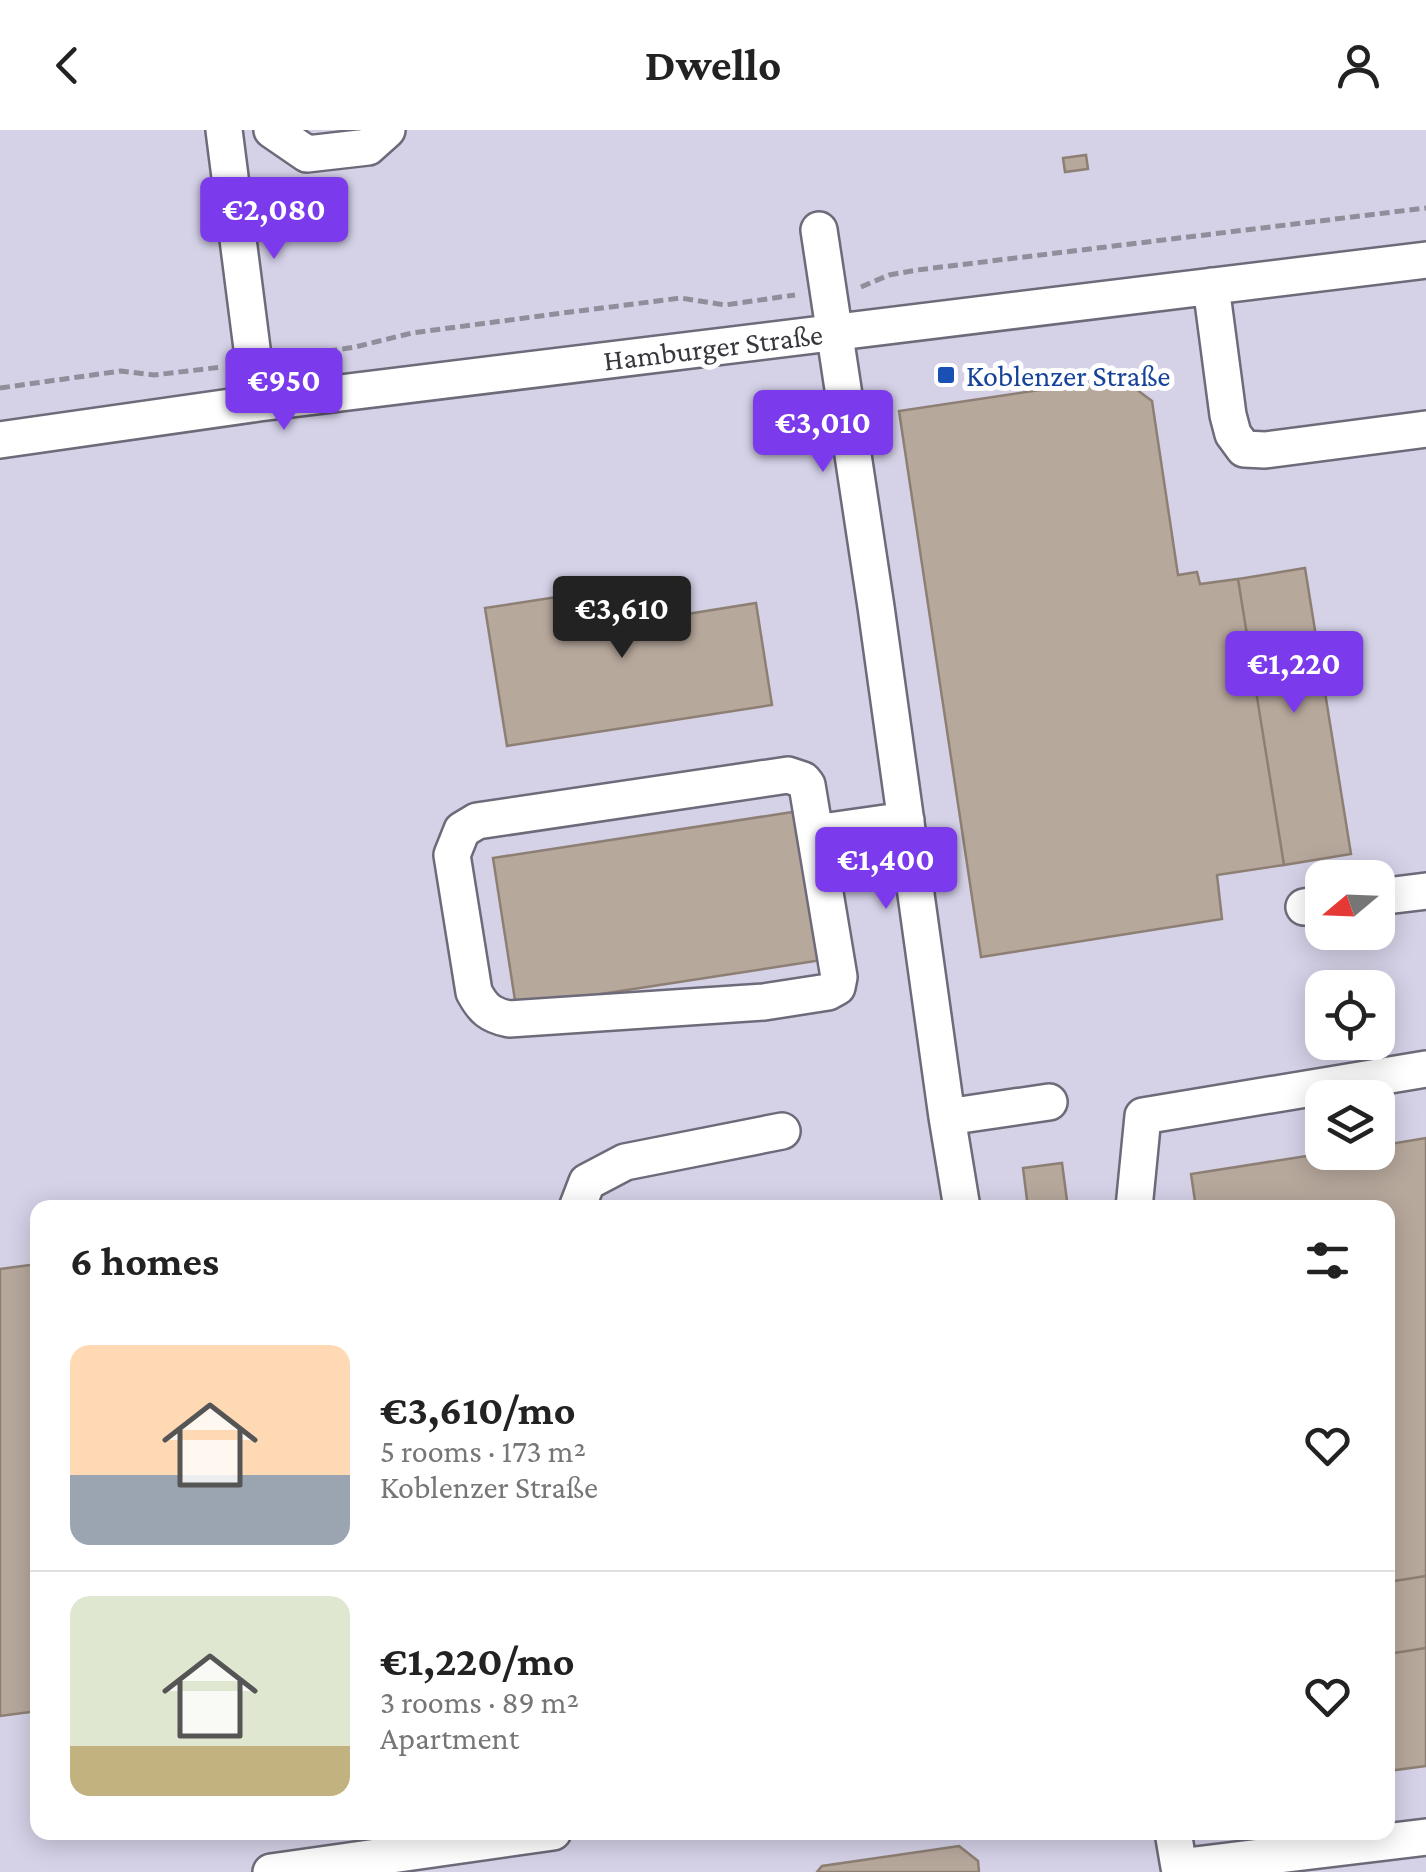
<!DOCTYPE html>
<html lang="en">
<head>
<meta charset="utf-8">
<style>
  body { margin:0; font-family:"Crimson Pro",serif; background:#f2f2f2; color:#222; height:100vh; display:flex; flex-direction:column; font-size:38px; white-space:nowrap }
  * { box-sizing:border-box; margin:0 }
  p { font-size:32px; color:#767676 }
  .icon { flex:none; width:55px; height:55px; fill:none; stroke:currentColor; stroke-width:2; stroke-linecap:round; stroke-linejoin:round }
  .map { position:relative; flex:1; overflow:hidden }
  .panel { position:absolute; left:30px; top:1070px; width:1365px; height:640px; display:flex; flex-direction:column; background:#fff; border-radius:20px; box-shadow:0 5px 25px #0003 }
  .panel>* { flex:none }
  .needle { width:65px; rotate:251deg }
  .controls { position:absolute; left:1305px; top:730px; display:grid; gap:20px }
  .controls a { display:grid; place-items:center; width:90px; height:90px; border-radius:20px; background:#fff; box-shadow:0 5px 25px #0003; font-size:50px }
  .price { position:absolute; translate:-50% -85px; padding:0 22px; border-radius:10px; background:#7c3aed; color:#fff; font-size:32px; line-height:65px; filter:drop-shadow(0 2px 5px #0008) }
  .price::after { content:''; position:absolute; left:50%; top:60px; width:30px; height:22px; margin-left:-15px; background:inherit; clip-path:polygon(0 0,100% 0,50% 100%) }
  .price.selected { background:#222; color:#fff }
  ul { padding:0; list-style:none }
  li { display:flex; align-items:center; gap:30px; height:250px; padding:0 40px }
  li+li { border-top:2px solid #e0e0e0 }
  li span { display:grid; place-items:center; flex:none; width:280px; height:200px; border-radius:20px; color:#555 }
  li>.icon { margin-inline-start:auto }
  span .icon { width:120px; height:120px; fill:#fffc; stroke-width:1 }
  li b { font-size:42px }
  h2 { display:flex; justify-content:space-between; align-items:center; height:120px; padding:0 40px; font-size:42px }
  header { display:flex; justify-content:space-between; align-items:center; height:130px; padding:0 40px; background:#fff; font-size:45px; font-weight:700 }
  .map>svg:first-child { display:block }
  .industrial { fill:#d5d2e8; fill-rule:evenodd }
  .building { fill:#b7a89c; stroke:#8d7f73; stroke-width:2.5 }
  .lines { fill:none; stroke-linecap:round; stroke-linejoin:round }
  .minor-casing { stroke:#6d6a79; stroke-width:40 }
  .path { stroke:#908e9b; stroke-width:5; stroke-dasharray:10 5; stroke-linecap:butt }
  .minor { stroke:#fff; stroke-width:35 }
  .transit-dot { fill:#1a4fb4; stroke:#fff; stroke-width:4 }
  .labels { text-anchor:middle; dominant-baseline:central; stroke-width:10; stroke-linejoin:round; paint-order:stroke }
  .street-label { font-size:30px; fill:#38373e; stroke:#fff }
  .transit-label { font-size:30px; fill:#164399; stroke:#fff; text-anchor:start }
</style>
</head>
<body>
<header><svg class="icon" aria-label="back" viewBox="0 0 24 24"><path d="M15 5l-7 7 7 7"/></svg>Dwello<svg class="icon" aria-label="person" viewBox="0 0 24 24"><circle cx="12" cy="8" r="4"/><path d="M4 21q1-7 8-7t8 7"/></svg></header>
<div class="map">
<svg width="1426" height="1742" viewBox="0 0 1426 1742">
  <rect width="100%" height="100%" fill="#e2dff1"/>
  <path class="industrial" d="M0,0H1426V1742H0ZM1322,748H1378V802H1322ZM1322,858H1378V912H1322ZM1322,968H1378V1022H1322ZM38,1078H1388V1702H38Z"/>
  <path class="building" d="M1086,25L1088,39L1065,42L1063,28Z
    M1121,248L1152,271L1178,445L1197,442L1200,454L1238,449L1284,735L1217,745L1222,789L981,827L899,281Z
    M1305,438L1351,724L1284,735L1238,449Z
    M681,448L687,484L756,473L772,575L507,616L485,478Z
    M799,681L822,830L516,877L493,728Z
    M1426,1008V1446L1388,1452V1078H1196L1191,1044L1332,1022H1378V1016Z
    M1062,1033L1068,1078H1028L1023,1038Z
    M38,1134V1581L0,1586V1139Z
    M1426,1446V1518L1388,1524V1452Z
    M1426,1518V1636L1388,1641V1524Z
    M959,1716L978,1731L979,1742H817L822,1736Z"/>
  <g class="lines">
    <defs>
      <path id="minor" d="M224,0L259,273
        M272,0L307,24L368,17L387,0
        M819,100L876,477L947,987L962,1078
        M1211,156L1228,285L1233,304L1244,319L1265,320L1426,299
        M0,310L259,273L1426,130
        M815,703L839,847L837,857L828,862L764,872L509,889C490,885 483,879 474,862L452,725L462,700L477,691L788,645L803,650L807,655L815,703L906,690
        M1378,767L1426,761
        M1304,777L1322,774
        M947,987L1049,972
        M577,1078L587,1052L625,1032L782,1001
        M1134,1078L1143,986L1426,939
        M1173,1702L1179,1737L1426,1707
        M271,1742L553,1702"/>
    </defs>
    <use href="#minor" class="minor-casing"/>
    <path class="path" d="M861,157L889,145L917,140L1426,78
      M283,228L355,217L412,203L555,184L681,168L725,175L795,165
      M0,258L121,241L154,245L222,237"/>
    <use href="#minor" class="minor"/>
  </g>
  <rect class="transit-dot" x="936" y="235" width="20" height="20" rx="5"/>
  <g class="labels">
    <g class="street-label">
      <text transform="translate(713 217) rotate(-7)">Hamburger Straße</text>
    </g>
    <g class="transit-label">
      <text x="966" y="245">Koblenzer Straße</text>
    </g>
  </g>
</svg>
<div class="controls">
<a><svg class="needle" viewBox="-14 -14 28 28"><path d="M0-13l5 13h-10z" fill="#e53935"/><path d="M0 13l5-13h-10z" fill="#767676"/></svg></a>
<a><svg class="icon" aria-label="locate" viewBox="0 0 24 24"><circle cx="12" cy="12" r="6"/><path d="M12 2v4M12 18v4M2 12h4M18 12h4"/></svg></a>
<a><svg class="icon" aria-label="layers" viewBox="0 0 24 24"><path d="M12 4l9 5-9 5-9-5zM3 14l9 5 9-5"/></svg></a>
</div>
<b class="price" style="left:274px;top:132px">€2,080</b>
<b class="price" style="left:284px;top:303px">€950</b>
<b class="price" style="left:823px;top:345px">€3,010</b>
<b class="price selected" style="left:622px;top:531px">€3,610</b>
<b class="price" style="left:1294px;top:586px">€1,220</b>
<b class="price" style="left:886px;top:782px">€1,400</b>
<section class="panel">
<h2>6 homes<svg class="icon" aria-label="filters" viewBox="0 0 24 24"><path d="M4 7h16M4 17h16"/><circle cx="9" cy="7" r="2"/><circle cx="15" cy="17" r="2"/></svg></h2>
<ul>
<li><span style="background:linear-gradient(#ffd9b3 65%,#9aa5b1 0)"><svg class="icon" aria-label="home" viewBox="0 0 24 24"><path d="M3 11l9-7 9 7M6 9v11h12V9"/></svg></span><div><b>€3,610/mo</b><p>5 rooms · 173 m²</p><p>Koblenzer Straße</p></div><svg class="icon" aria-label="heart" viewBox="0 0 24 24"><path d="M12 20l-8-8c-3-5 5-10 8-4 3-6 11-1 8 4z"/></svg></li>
<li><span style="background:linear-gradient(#dfe7d0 75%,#c2b280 0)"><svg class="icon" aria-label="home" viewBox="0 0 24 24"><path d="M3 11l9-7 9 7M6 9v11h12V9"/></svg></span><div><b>€1,220/mo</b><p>3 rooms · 89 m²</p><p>Apartment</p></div><svg class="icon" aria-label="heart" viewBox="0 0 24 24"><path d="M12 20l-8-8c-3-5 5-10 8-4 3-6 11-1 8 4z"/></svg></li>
</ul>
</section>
</div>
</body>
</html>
